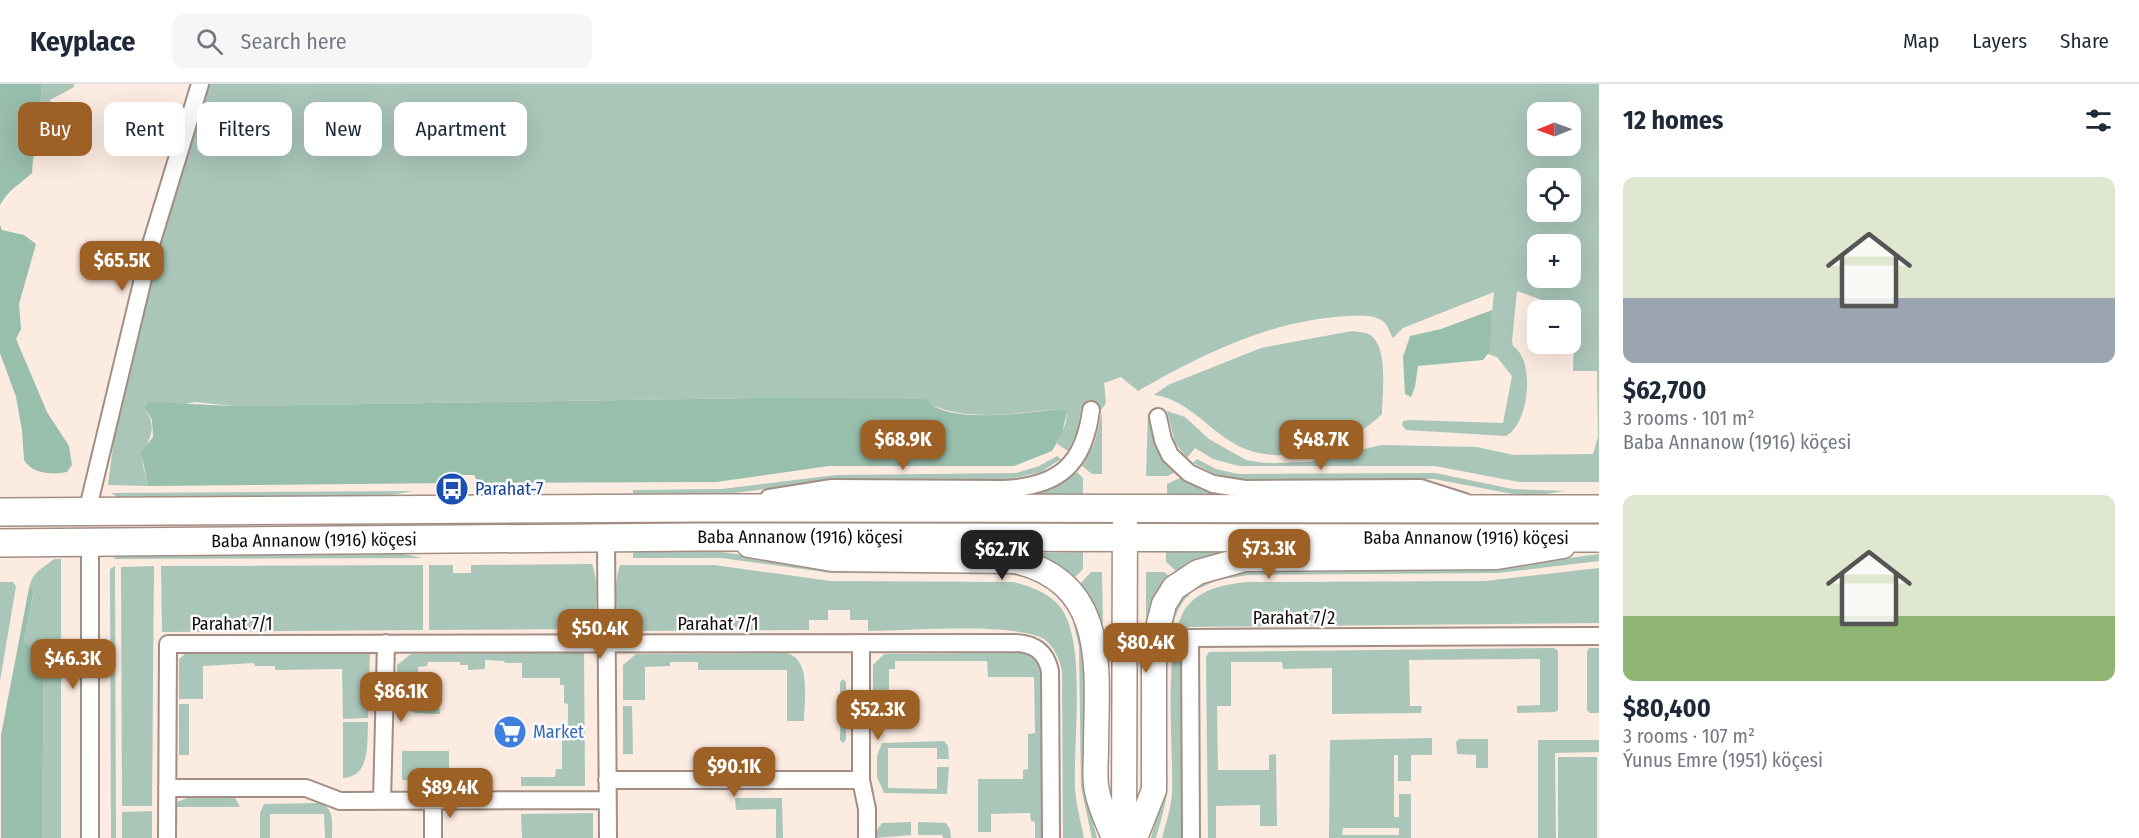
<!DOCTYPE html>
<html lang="en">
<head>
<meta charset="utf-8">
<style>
  body { margin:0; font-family:"Fira Sans Condensed",sans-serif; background:#f6f6f7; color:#1f2937; height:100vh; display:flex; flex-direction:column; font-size:22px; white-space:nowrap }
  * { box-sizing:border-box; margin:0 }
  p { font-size:20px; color:#747a83 }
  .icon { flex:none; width:33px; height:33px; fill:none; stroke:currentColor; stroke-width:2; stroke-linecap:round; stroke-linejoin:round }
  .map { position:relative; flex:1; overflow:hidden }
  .drawer { display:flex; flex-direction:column; background:#fff; width:540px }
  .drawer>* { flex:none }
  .guide { position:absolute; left:18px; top:18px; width:570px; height:54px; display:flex; gap:12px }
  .needle { width:39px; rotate:269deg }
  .fabs { position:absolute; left:1527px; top:18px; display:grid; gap:12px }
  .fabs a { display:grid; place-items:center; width:54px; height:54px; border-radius:12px; background:#fff; box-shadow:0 6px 24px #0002; font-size:30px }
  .price { position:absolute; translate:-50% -51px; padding:0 14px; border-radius:12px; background:#9e6125; color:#fff; font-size:20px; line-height:39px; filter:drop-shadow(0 2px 3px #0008) }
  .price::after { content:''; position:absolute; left:50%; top:36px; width:18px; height:14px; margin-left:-9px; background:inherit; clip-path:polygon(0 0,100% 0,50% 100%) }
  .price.on { background:#222; color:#fff }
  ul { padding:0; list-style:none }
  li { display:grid; align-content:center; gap:12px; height:318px; padding:0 24px }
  li span { display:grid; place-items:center; height:186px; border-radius:12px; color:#555 }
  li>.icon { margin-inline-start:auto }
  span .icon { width:108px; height:108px; fill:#fffc; stroke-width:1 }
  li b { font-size:26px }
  h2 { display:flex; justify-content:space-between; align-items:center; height:72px; padding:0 24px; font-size:26px }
  .chip { padding:0 21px; border-radius:12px; background:#fff; box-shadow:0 6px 24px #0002; font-size:21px; line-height:54px }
  .chip.on { background:#9e6125; color:#fff }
  header { display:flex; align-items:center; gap:36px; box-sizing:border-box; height:84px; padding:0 30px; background:#fff; border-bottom:2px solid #e0e1e3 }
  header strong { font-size:28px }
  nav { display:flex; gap:33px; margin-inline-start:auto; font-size:21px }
  .search { width:420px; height:54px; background:#f6f6f7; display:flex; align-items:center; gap:15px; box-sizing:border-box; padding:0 21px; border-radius:12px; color:#747a83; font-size:22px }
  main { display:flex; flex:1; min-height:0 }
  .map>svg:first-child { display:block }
  .green { fill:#aac6b9; fill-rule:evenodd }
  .forest { fill:#98beac }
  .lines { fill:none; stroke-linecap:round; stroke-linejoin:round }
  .street-casing { stroke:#a28e83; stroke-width:20 }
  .secondary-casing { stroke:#a28e83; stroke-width:27 }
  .primary-casing { stroke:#a28e83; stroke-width:30 }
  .street { stroke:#fff; stroke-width:16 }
  .secondary { stroke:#fff; stroke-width:24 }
  .primary { stroke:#fff; stroke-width:27 }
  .labels { text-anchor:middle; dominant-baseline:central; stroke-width:5; stroke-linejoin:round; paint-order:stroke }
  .transit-label { font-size:18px; fill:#164399; stroke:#fcfcfc; text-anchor:start }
  .street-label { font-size:18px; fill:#110b07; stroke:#fcfcfc }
  .shop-label { font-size:18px; fill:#366cbe; stroke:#fcfcfc; text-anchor:start }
</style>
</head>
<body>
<header>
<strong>Keyplace</strong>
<div class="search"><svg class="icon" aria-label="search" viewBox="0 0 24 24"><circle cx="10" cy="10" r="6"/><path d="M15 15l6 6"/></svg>Search here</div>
<nav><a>Map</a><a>Layers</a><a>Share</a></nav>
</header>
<main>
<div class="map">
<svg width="1599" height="754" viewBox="0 0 1599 754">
  <rect width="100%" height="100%" fill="#fcebe1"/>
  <path class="green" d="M42,0H74V3L50,16L58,46L39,60L42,50L35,33L40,24Z
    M209,0H1599V398H1519L1435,382H1239L1213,375L1195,364L1187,374L1175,359L1167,327L1185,333L1209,355L1246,376L1265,379L1311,378L1381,361L1477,363L1514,371L1593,370L1598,353L1597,287H1573L1575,228L1517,207L1512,257L1513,262C1536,277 1529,340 1506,352L1406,346L1402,341L1403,337L1408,336L1503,339L1512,292L1497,273L1488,270L1494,208L1403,244L1393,254C1390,249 1388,242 1384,238C1375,230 1359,232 1348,232C1272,236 1204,269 1138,307L1121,293L1104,299L1106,319L1102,325L1081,324L1077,348L1068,367L1057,360L1066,338L1067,328L1061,325C1018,328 970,339 929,320L758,314L232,322L195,318L147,328C158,347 147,355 143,373C141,381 147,393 148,402L108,401L116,339L133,275L158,157ZM1538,28H1570V62H1538ZM1538,94H1570V128H1538ZM1538,160H1570V194H1538Z
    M1352,247C1356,248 1362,248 1366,249C1390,257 1382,310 1382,330C1346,365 1279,386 1233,359C1206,343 1186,315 1154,311L1168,301L1261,264Z
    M1102,328V390H1092L1082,382L1095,357Z
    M1148,329L1157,366L1175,388L1168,392H1146Z
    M1057,372L1061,375L1041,388L1011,395L830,397L718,411L633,412V406L722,405L836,391L1016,389L1039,382Z
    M1197,375L1216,385L1238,390L1435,389L1513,405L1564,407L1541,411H1518L1434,395L1238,396L1215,390L1193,379Z
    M1077,388L1083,394V412L1027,411L1053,404Z
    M1180,394L1213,410V412L1167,413V400Z
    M413,407L382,413L119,414L111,409Z
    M638,467L722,468L821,482L1022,486L1052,506L1028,494L1008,490L831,489L721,474H633V469Z
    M394,468L423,474L113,475L120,470Z
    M1083,468V485L1074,494L1061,484L1028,469Z
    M1166,468H1222L1223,469L1178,489L1166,478Z
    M1599,470V477L1498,489L1248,491L1218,496L1195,506L1191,502L1236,486L1508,482Z
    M54,475H61V754H42L44,578L24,558L34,506L29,504C32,488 42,485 54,475Z
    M592,480C598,495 600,534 586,545L429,546V481H453V489H471V481Z
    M423,481V546L162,548L161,482Z
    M714,481L830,497L1013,498C1031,502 1054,511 1063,527C1086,564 1073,660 1075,704C1076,721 1081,738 1084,754H1063L1062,587C1060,576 1053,561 1044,555C1013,538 907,547 868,547V536H850V526H828V536H809V546L632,547C611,540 614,499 620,481Z
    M115,482L116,754H111L110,485Z
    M154,482L152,722H122L121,483Z
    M1599,484V539L1189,543L1183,552V754H1162C1166,739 1171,724 1172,709C1174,667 1161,549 1189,520C1204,504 1227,500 1248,498L1485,497Z
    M1091,488H1102L1103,545L1089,513L1080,500Z
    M1146,488H1164L1171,494L1149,540H1146Z
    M0,498H13L16,502L0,597Z
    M1184,507L1189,511C1153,543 1170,662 1167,709C1165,724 1160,739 1156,754H1151L1160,719L1163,584L1169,535Z
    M1072,532L1085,562L1089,720L1097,754H1092L1081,703L1079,563Z
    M1554,564L1558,567V626L1555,628L1517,629V622L1540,621V575L1409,576L1410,622H1422L1421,629L1332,630V584L1283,585L1282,578H1231V622H1217L1218,686H1269V671L1276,670L1277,742H1260V721L1216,722V754H1208L1206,573L1209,568Z
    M1589,564H1599V629H1590L1587,626V567Z
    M584,568L585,702H521V693H555L556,685H562V648L568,647V620L564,619V601H560V594H522V579H505L504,577L485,576V585L468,586V581H460V578H428L427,582L418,583L419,615H427L428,619H439L440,630L415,629L398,618L397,581L411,570Z
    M370,569L368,634L343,635L342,585L275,586V582H255L254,579L203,582V615H179V575L185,570Z
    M786,569C812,574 804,617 804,637H787V586H698V578H670V582L645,583V616H623V581L636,570Z
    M1025,569L1036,575L1041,585L1042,754H1035V738L1031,737L1030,729L991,730V748H978V695H1023V686L1028,685V650L1035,649L1034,593H988L987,577H895V585H889V624H881L873,616V581L884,570Z
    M843,595L846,598V656L843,659L840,656V598Z
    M179,620H189V671H179Z
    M623,622H632L633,670H623Z
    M343,638H368C367,658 371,693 343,694Z
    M1432,654V671H1411V697H1398V671H1394V733H1399V710H1411V754H1329L1330,656ZM1399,744V751H1342L1343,744Z
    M1459,655H1488V684H1476V671L1457,670L1456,658Z
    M1538,656H1599V668L1555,669L1556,754H1538Z
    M944,657L948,662L949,675H937V664H888V704L937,705V683H949L947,710L884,709L877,693V672L882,659Z
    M402,667H449V696H402Z
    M1558,673H1597V754H1558Z
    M187,714H235L240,723H174L177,718Z
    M735,714H782L783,754H776V725L736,726Z
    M319,719C335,723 332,740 332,754H325L324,730H270V754H260V729L264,720Z
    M152,727V754H122V728Z
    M593,729V754H522L521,730Z
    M911,738V751L876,754V747L882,739Z
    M918,738L946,739L950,745L951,754H943L942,751H918Z"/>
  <path class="forest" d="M0,0H42L40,24L35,33L42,50L33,75L32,89C19,101 9,105 0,121Z
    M0,141L2,146L24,151L36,160L19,220L21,245L16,255L47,328L69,362L72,381L67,388C53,391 32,390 24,376L22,346L16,313L0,269Z
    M1492,226L1490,267L1483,276L1418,282L1415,303L1411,313L1405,310L1403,273L1410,252L1441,245Z
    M758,314L925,315C948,342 1028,328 1061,325L1067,327L1062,350L1052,367L1014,382H829L716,398L478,399L474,391H456L452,399L148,402L141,368L153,353L152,336L145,323L149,318L232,322Z
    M29,504L34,505L24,558L32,564L41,566L44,578L42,754H1V651Z"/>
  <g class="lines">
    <defs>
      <path id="street" d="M1158,333L1163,356L1170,371L1189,389L1213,400L1245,405L1421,404L1465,418
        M769,414L832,404L1004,405C1059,402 1084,381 1091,326
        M87,428L152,157L200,0
        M606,454L608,754
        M90,458V754
        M861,559V696L867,725V754
        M607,696H861
        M167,704H306L340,717L607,716
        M382,717L386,559
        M433,717V754
        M167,754L168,560L1016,559C1035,560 1046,568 1050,587L1051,754
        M1191,754L1190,554L1599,552"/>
      <path id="secondary" d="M749,461L832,475L1016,477C1111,500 1096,589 1096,666C1096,679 1094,694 1097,707C1100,723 1108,739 1114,754
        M1124,754L1125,426
        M1135,754L1154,706V579L1156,552L1164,520L1174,504L1198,488L1245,475L1497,473L1563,462"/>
      <g id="primary">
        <path d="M0,428L699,424L1599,425"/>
        <path id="s1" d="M0,459L699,453L1599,454"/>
      </g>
    </defs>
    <use href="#street" class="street-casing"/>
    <use href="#secondary" class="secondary-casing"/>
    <use href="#primary" class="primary-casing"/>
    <use href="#street" class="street"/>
    <use href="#secondary" class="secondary"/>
    <use href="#primary" class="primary"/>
  </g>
  <defs>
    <symbol id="bus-disc" viewBox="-11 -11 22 22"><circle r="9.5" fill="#1a4fb4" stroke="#fcfcfc"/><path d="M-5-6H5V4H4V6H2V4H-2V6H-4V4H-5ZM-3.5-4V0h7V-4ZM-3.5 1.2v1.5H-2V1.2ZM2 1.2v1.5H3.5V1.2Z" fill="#fff"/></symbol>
    <symbol id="supermarket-disc" viewBox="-11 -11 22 22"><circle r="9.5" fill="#3f7fe0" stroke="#fcfcfc"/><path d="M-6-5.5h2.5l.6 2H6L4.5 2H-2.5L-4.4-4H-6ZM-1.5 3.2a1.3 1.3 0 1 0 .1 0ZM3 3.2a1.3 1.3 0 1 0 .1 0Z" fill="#fff"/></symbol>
  </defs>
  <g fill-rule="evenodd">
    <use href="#bus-disc" x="433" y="386" width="38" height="38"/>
    <use href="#supermarket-disc" x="491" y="629" width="38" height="38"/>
  </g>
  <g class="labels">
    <g class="transit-label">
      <text x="475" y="405">Parahat-7</text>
    </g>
    <g class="street-label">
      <text stroke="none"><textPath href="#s1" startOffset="800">Baba Annanow (1916) köçesi</textPath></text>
      <text stroke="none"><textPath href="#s1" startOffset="1466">Baba Annanow (1916) köçesi</textPath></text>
      <text stroke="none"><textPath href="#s1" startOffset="314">Baba Annanow (1916) köçesi</textPath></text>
      <text x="1294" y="534">Parahat 7/2</text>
      <text x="232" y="540">Parahat 7/1</text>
      <text x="718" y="540">Parahat 7/1</text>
    </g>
    <g class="shop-label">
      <text x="533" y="648">Market</text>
    </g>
  </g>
</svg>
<div class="fabs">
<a><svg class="needle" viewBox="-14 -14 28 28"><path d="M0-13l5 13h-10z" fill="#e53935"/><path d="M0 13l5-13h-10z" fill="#747a83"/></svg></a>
<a><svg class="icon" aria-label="locate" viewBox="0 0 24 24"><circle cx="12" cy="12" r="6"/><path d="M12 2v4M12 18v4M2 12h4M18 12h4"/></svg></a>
<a>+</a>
<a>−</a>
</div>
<b class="price" style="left:122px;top:208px">$65.5K</b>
<b class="price" style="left:903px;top:387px">$68.9K</b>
<b class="price" style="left:1321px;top:387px">$48.7K</b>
<b class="price" style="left:1269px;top:496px">$73.3K</b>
<b class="price on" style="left:1002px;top:497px">$62.7K</b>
<b class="price" style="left:600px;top:576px">$50.4K</b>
<b class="price" style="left:1146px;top:590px">$80.4K</b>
<b class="price" style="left:73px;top:606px">$46.3K</b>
<b class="price" style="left:401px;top:639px">$86.1K</b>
<b class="price" style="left:878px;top:657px">$52.3K</b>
<b class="price" style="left:734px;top:714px">$90.1K</b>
<b class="price" style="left:450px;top:735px">$89.4K</b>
<div class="guide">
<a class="chip on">Buy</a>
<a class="chip">Rent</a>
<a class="chip">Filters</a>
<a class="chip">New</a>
<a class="chip">Apartment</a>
</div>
</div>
<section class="drawer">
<h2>12 homes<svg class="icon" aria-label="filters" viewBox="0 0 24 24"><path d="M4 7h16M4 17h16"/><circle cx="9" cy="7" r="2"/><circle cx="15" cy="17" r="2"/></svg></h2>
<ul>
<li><span style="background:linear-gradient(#dfe7d0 65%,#9aa5b1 0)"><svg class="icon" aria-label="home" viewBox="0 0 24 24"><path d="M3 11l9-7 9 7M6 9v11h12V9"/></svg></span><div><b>$62,700</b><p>3 rooms · 101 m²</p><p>Baba Annanow (1916) köçesi</p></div></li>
<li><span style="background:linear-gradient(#dfe7d0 65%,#8fb573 0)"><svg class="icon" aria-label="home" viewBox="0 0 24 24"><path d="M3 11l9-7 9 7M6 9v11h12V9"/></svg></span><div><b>$80,400</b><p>3 rooms · 107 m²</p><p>Ýunus Emre (1951) köçesi</p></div></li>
</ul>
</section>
</main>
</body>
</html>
